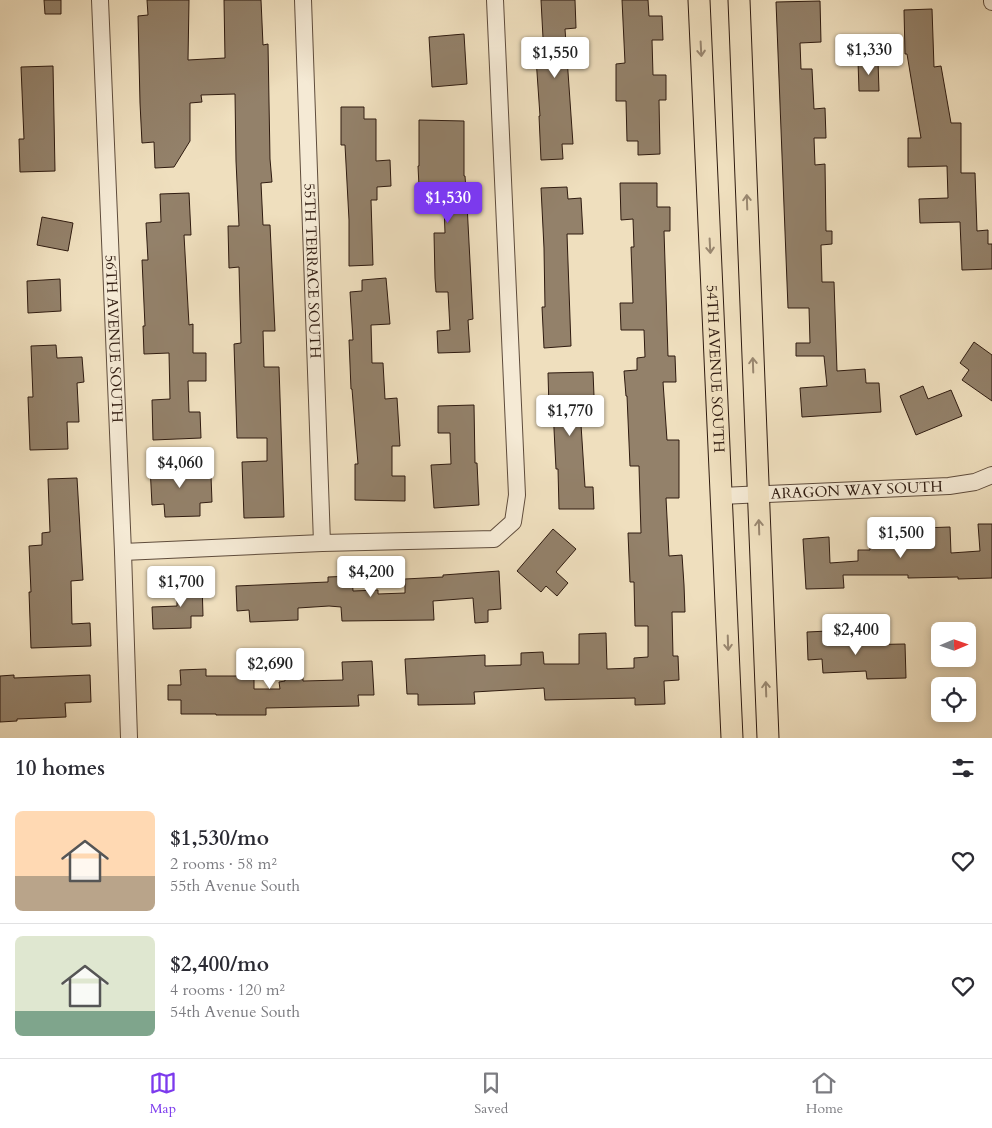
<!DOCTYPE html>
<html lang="en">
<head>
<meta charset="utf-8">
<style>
  body { margin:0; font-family:Cardo,serif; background:#f7f7f7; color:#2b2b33; height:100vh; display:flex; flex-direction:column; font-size:19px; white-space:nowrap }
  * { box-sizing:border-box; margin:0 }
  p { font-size:16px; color:#7c7c81 }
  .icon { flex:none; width:28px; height:28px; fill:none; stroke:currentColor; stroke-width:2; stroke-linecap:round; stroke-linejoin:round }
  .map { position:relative; height:738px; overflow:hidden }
  .sheet { display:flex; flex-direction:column; background:#fff; flex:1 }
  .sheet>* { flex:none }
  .needle { width:32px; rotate:88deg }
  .tools { position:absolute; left:931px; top:622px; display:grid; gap:10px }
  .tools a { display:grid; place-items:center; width:45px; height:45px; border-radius:8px; background:#fff; box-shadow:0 2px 8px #0003; font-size:25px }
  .price { position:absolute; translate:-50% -42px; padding:0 11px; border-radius:5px; background:#fff; color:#222; font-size:16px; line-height:32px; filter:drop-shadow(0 1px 2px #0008) }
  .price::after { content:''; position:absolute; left:50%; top:30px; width:15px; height:11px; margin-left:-8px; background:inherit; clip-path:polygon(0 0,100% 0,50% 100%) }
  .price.current { background:#7c3aed; color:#fff }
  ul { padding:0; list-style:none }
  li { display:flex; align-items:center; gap:15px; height:125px; padding:0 15px }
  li+li { border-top:1px solid #e1e1e2 }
  li span { display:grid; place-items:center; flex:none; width:140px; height:100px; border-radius:8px; color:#555 }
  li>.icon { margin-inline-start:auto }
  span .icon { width:60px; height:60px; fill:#fffc; stroke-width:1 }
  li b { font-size:21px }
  h2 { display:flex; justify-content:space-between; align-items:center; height:60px; padding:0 15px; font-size:21px }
  .tabs { display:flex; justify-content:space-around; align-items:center; height:70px; border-top:1px solid #e1e1e2; background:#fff; font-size:14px; color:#7c7c81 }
  .tabs a { display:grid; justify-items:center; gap:2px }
  .tabs .current { color:#7c3aed }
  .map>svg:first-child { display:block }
  .building { fill:#93816a; stroke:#2f1b10 }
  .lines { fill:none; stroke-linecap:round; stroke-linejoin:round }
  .minor-casing { stroke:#5f4c3c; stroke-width:18 }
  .major-casing { stroke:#2f1b10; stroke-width:23 }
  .minor { stroke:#f5ead5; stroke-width:16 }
  .major { stroke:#efdfbe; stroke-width:21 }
  .oneway { stroke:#998770 }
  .labels { text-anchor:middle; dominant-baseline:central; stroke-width:4.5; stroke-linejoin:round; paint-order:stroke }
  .street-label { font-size:15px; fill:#2f1b10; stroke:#f5ead5 }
</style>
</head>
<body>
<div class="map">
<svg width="992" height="738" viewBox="0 0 992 738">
  <rect width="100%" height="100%" fill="#efdfbe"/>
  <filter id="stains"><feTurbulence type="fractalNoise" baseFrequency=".004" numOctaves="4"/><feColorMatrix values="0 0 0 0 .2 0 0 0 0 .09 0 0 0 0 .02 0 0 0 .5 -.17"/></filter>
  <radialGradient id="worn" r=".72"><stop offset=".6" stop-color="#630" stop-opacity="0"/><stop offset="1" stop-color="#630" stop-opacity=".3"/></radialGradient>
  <path class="building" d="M44,0H61V14H45Z
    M147,0H189L188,60L225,58L224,0H261L263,45L268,44L270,159L272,182L261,183L263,225H270L275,331H263L264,367H279L284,517L244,518L242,462L267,461V438H237L234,344L241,343L239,267L229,268L228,226H239L236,161L235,94L201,95L202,102L190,103V141L174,167L155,168L154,142L142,143L140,103L138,16L148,15Z
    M541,0H575L576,28L565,29L573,144H562L563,159L541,160L539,116H540L536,58L544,57Z
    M622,0H648L649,16H662L663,40H652L653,75H666V100H659L660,154L638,155V141H627L626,101H616V64L625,63Z
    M820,1L821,42L800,43L801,69H812L814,109L825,108L826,138H814L815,165L825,164L826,231H832V244L821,245L822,282H834L837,371L865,369L866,383H879L881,412L802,417L800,388L827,386L824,356H796V343H810L809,308H788L776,2Z
    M932,9L934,67L941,66L951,123H961V173H975L977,231L988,230V244H992V269L962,270L960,222L920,223L919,199L948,198L947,166L908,167V138H921L907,54H905L904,10Z
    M464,34L467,84L432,87L429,37Z
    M858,61H878L879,91H859Z
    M53,66L55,171L20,172L19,139H24L21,67Z
    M341,107H364V119H376V161L390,160L391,186L377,187V200H371L373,265L349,266V220L345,145H341Z
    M419,120L464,121V176H465L467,204L473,319L468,320L470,352L438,353L437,331L450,330L448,292H436L435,278L434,233H445L444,206L420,207L418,166H419Z
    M620,183H657V207H670V231H664L668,356H675L676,382H663L667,440H679V498H666L669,556L682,555L684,585L685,612H672L673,656H678L679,680L664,681L665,704L635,705V698L545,700L544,688L474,692L475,704L418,705V694H407L405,659L485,655V666L521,665V653L543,652L544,664H579V634L606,633L607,669L634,668V658L648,657V626H635L634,582H630L628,533H641L639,466H630L627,396H626L624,371L637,370V358L645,357L644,330H621L620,303H633L631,247H634L633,219L621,220Z
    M567,187L568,199L581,198L583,234H567L571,346L544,348L542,307H545L544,248L541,188Z
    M189,193L191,235H184L189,325L193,324V353H206V381H188L189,412H200L201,438L153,440L152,400L170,399L169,353L144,354L143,326H145L142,260H148L146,223L161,222L160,194Z
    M42,217L73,223L68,251L37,245Z
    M386,278L390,324L371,325L372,363H383L385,399L397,398L400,446H392V476H405V501L355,500V464H358L352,389H351L349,340H353L350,292L362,291V280Z
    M60,279L61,311L28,313L27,281Z
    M974,342L992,355V401L962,380L969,370L960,363Z
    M56,345L57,358L82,357L84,382L77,383L79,422H67L68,449L30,450L28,397H33L31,346Z
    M593,372L594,396L583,397V409H580L585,487H593L594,509H559L558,469H556L553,409H549L548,373Z
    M923,386L928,399L951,390L962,416L916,435L900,396Z
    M474,405L475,463H477L479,505L434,508L431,465L451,464L450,433H438V406Z
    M198,464L199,476H211L212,502L200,503V516L165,517L164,504L152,505L150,466Z
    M77,478L83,580L71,581L72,624L90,623L91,646L31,648L29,592H31L29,546L42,545V533L50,532L48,479Z
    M978,524H992V578L958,579V577L908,578V575H843L844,588L806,589L803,539L829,537L830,563L858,561V550H870V537H895V541L921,540V528L950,527L951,553L980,551Z
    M553,529L576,549L556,572L568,583L557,596L546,586L541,592L517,571Z
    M499,571L501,609L488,610V622L475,623L473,598L433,601L434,620L342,621L341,607L329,606L298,608V620L250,622L249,610L237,611L236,586L328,582V577L352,576L353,591L378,590V594L405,593V579L443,577V575Z
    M202,582L203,616H191V628L153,629L152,607L177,606V583Z
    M850,630L851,645L905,644L906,678L867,679L866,671L823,673L822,659L808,660L807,632Z
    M302,653L303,681L343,680L342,662L372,661L374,695H358L359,706L266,708V715H216V714H181V700H168V685H181L180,670L206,669V676H254V689H280L279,682L285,681L284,654Z
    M14,675V678L90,675L91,702L65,703L66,717L17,719V721L0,722V676Z"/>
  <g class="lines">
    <defs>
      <g id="minor">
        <path id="s1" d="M100,0L123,552L129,738"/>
        <path id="s2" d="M303,0L322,543"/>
        <path d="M992,0V2"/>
        <path id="s3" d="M721,496L949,486L975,482L992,475"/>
        <path d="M123,552L322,543L494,539L513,522L517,495L495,0"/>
      </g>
      <g id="major">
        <path id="s4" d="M699,0L732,738"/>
        <path d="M739,0L768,738"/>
      </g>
    </defs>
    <use href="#minor" class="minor-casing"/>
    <use href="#major" class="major-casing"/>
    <use href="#minor" class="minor"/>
    <use href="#major" class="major"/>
  </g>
  <defs><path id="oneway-shaft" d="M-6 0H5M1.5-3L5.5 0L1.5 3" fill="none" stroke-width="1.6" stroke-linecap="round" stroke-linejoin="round" transform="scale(1.25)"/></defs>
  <g class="oneway">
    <use href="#oneway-shaft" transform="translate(701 49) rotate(87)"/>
    <use href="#oneway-shaft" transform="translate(747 202) rotate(-92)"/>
    <use href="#oneway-shaft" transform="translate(710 246) rotate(87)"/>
    <use href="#oneway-shaft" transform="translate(753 365) rotate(-92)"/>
    <use href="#oneway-shaft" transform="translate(759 527) rotate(-92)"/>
    <use href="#oneway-shaft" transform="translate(728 643) rotate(88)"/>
    <use href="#oneway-shaft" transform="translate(766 689) rotate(-92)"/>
  </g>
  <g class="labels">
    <g class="street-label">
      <text stroke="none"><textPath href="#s2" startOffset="271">55TH TERRACE SOUTH</textPath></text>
      <text stroke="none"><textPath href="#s1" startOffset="339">56TH AVENUE SOUTH</textPath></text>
      <text stroke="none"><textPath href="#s4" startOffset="369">54TH AVENUE SOUTH</textPath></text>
      <text stroke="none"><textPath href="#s3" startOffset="136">ARAGON WAY SOUTH</textPath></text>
    </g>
  </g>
  <rect width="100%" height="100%" filter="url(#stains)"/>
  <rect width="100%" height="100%" fill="url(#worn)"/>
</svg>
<div class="tools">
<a><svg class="needle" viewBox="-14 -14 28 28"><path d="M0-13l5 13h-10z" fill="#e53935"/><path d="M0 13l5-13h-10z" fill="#7c7c81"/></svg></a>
<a><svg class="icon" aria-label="locate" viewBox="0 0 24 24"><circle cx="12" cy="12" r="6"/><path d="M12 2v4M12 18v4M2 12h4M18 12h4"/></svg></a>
</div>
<b class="price" style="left:869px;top:76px">$1,330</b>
<b class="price" style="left:555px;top:79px">$1,550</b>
<b class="price current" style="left:448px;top:224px">$1,530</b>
<b class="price" style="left:570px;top:437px">$1,770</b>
<b class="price" style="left:180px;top:489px">$4,060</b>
<b class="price" style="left:901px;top:559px">$1,500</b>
<b class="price" style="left:371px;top:598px">$4,200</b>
<b class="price" style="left:181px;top:608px">$1,700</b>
<b class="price" style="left:856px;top:656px">$2,400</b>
<b class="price" style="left:270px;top:690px">$2,690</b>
</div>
<section class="sheet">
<h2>10 homes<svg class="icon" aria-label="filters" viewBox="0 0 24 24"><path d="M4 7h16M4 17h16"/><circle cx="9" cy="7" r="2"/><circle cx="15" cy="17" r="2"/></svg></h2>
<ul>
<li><span style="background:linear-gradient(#ffd9b3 65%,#b9a48a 0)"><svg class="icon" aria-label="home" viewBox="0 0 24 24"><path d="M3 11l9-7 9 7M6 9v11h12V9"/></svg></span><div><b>$1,530/mo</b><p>2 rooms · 58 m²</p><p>55th Avenue South</p></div><svg class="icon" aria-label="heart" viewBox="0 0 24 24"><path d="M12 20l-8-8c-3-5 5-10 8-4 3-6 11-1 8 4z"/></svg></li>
<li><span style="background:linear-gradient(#dfe7d0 75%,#7fa58c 0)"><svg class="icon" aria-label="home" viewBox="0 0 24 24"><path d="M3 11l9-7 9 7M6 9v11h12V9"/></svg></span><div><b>$2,400/mo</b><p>4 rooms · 120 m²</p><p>54th Avenue South</p></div><svg class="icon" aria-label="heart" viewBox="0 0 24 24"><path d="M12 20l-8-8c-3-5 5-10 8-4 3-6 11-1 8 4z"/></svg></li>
</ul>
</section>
<nav class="tabs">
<a class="current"><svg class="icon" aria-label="map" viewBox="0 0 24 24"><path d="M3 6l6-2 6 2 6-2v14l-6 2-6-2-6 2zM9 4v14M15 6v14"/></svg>Map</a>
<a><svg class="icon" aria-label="saved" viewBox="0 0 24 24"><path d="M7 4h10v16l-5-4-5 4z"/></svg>Saved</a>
<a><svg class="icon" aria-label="home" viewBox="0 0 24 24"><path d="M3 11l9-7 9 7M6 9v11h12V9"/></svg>Home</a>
</nav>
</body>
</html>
